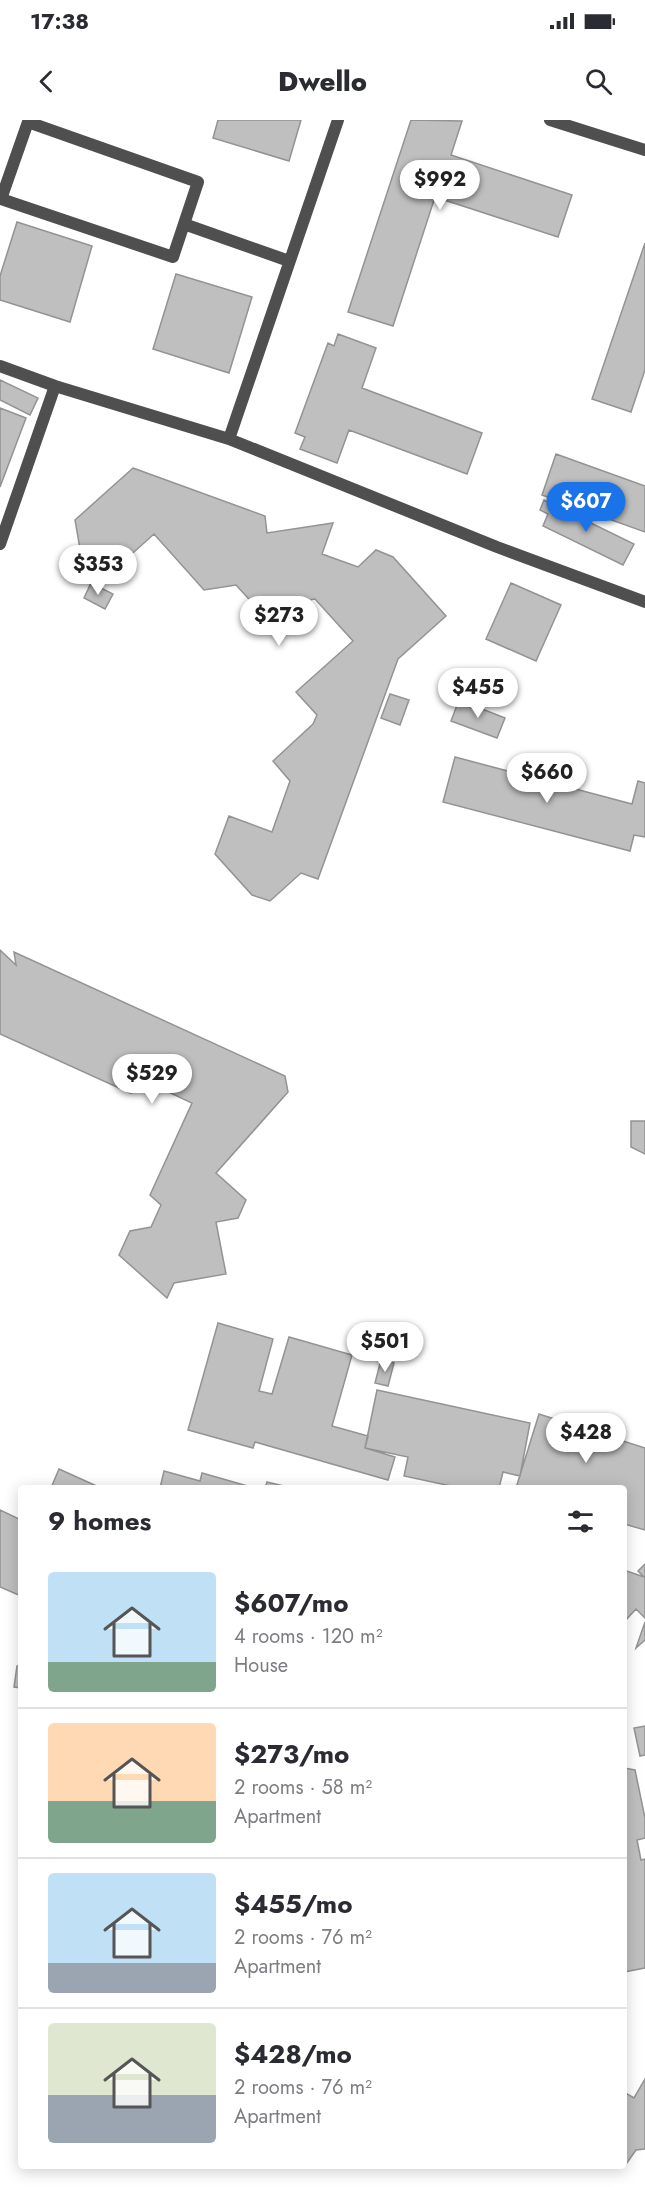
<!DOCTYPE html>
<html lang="en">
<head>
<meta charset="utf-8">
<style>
  body { margin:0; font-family:Jost,sans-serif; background:#f7f7f7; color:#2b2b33; height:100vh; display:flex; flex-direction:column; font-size:22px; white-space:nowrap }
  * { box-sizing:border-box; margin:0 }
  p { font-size:20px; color:#7c7c81 }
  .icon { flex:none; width:33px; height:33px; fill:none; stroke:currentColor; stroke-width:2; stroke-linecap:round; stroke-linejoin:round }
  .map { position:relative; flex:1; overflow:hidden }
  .panel { position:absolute; left:18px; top:1365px; width:609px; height:684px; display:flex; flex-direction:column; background:#fff; border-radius:6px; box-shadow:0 3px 15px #0003 }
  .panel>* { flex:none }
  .price { position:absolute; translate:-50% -51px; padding:0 14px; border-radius:21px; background:#fff; color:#222; font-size:20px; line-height:39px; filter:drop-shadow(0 2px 3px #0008) }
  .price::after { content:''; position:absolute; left:50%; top:36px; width:18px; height:14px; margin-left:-9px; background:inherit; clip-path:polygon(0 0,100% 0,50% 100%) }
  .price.active { background:#1a73e8; color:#fff }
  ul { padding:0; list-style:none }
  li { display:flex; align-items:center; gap:18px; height:150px; padding:0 30px }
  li+li { border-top:2px solid #e1e1e2 }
  li span { display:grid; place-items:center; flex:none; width:168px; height:120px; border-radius:6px; color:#555 }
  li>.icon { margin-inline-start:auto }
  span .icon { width:72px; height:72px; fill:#fffc; stroke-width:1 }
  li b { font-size:26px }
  h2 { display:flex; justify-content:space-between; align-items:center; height:72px; padding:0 30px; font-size:26px }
  .status { display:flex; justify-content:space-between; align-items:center; height:42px; padding:0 30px; background:#fff; direction:ltr }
  .status svg { height:16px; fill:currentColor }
  header { display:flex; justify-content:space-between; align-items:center; height:78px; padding:0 30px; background:#fff; font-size:27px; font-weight:800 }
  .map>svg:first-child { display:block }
  .building { fill:#bfbfbf; stroke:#939393; stroke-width:1.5 }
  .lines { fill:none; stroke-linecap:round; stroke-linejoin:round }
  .street { stroke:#4f4f4f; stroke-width:12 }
</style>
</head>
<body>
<div class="status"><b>17:38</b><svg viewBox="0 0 49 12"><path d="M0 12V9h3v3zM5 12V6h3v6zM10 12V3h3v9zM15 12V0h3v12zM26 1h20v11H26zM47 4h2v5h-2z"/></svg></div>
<header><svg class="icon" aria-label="back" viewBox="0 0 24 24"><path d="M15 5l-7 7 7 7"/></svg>Dwello<svg class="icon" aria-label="search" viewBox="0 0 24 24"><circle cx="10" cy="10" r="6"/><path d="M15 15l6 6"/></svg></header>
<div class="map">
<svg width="645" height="2067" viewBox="0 0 645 2067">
  <rect width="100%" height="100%" fill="#fff"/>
  <path class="building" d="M218,0H301L289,41L213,18Z
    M411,0L462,1L451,35L572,75L558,117L435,77L393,206L348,192Z
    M17,102L92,126L70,202L0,180V156Z
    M645,123V250L631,292L592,279Z
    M176,154L252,177L229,253L153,229Z
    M338,214L376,228L362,268L482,313L467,354L349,310L337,343L300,329L305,317L295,313L328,223L334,226Z
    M0,260L38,278L30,295L0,280Z
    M0,288L26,298L0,367Z
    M556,334L645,366V412L542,375Z
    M133,348L265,396L267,413L333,403L322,434L358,447L376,430L393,437L446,496L398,539L318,759L301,753L270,781L252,775L215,734L229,696L272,712L290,661L273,641L313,604L317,595L296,572L353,521L315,479L288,484L278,511L236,465L204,470L154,414L104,459L84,452L75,400Z
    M544,380L634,424L623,445L543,406L548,394L540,390Z
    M91,463L113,474L105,489L84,478Z
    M511,463L561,485L536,541L486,519Z
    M390,574L409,580L400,605L381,598Z
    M459,580L505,598L497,618L451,601Z
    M455,637L632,684L638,661L645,663V717L634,715L630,731L443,682Z
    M0,830L16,845L14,832L285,956L288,972L216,1053L246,1080L238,1098L216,1102L226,1154L174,1163L167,1178L119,1135L130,1111L151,1107L161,1085L150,1075L192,983L160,968L130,973L0,914Z
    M631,1001H645V1034L631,1027Z
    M218,1203L273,1219L259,1271L272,1274L289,1217L352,1235L332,1306L368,1316L365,1328L395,1337L388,1360L255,1322L253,1328L188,1310Z
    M381,1240L394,1243L388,1266L375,1263Z
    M377,1270L530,1303L520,1356L503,1352L499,1368H460L404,1356L408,1337L365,1328Z
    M539,1294L645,1328V1410L624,1404V1368H516Z
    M59,1349L101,1368H51Z
    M164,1351L200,1361L202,1353L251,1367L160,1368Z
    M267,1362L292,1368H265Z
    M0,1390L21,1400V1476L0,1467Z
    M645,1444V1498L636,1489L624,1502V1450L644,1457L638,1451Z
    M645,1502V1520L636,1528Z
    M17,1546H21V1568L14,1567Z
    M645,1606V1635L640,1636L634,1608Z
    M624,1648L635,1650L645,1698V1718L637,1720L641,1740L645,1739V1848L624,1852Z
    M645,1959V2029L636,2030L624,2047L622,2046H624V1972L634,1978Z"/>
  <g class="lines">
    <path class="street" d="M550,0L645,30
      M28,2L198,62L173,137L1,79Z
      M184,104L289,141
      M0,246L55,266L229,319L497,427L645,482
      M229,319L338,0
      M0,424L55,266"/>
  </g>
</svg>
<b class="price" style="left:440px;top:91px">$992</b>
<b class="price active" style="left:586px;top:413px">$607</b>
<b class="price" style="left:98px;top:476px">$353</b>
<b class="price" style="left:279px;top:527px">$273</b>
<b class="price" style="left:478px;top:599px">$455</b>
<b class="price" style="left:547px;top:684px">$660</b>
<b class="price" style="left:152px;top:985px">$529</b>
<b class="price" style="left:385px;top:1253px">$501</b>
<b class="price" style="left:586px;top:1344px">$428</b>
<section class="panel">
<h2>9 homes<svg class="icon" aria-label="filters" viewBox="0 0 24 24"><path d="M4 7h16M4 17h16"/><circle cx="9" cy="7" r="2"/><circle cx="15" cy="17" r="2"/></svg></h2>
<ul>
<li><span style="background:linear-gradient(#bfe0f5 75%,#7fa58c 0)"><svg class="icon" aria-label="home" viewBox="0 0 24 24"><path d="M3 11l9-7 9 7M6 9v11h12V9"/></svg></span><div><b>$607/mo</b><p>4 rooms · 120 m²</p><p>House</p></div></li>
<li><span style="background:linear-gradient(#ffd9b3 65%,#7fa58c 0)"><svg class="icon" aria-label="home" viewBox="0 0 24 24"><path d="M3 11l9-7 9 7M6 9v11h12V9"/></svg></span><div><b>$273/mo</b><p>2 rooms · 58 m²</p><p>Apartment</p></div></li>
<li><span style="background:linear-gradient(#bfe0f5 75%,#9aa5b1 0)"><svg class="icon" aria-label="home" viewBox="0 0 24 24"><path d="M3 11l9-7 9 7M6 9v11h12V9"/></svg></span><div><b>$455/mo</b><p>2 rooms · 76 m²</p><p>Apartment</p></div></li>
<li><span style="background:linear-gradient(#dfe7d0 60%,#9aa5b1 0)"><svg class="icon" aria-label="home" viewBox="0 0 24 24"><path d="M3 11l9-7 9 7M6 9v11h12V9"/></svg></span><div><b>$428/mo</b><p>2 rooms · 76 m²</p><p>Apartment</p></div></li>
</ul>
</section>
</div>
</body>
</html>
